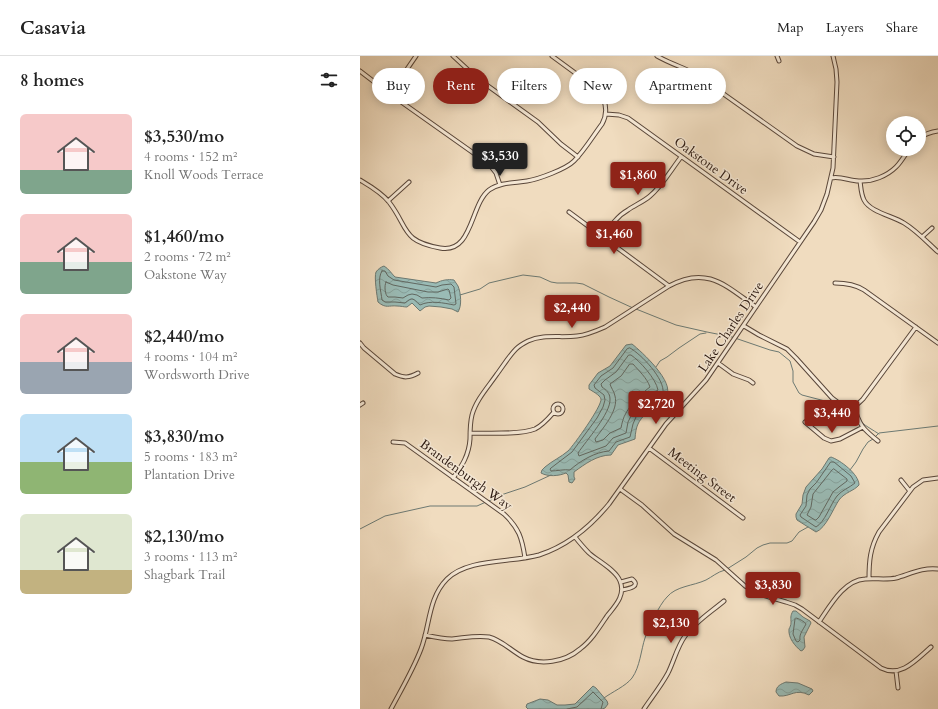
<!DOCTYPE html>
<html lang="en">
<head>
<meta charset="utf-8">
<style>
  body { margin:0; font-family:Cardo,serif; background:#f6f6f6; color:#222; height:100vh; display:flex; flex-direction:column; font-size:15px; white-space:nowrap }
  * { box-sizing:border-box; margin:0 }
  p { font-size:13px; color:#767676 }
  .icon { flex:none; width:22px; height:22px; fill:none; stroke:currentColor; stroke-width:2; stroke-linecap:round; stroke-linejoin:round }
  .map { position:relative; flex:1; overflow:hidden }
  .details { display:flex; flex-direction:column; background:#fff; width:360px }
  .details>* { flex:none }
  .top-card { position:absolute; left:12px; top:12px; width:380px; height:36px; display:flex; gap:8px }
  .buttons { position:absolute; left:526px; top:60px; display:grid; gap:8px }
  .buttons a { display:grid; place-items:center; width:40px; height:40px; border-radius:50%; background:#fff; box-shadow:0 2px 10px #0003; font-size:20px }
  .price { position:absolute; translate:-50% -34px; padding:0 9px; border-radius:4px; background:#8f2418; color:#fff; font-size:13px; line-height:26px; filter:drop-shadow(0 1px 2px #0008) }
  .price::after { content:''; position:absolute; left:50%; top:24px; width:12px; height:9px; margin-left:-6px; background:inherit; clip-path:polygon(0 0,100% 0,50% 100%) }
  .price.current { background:#222; color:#fff }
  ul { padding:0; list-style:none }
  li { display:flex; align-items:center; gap:12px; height:100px; padding:0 20px }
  li span { display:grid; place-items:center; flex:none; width:112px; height:80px; border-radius:6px; color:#555 }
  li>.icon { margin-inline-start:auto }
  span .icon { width:48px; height:48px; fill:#fffc; stroke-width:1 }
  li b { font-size:17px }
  h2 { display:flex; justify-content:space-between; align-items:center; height:48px; padding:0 20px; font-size:17px }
  .pill { padding:0 14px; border-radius:18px; background:#fff; box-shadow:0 2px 10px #0003; font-size:14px; line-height:36px }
  .pill.current { background:#8f2418; color:#fff }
  header { display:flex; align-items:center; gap:24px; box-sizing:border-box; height:56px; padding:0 20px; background:#fff; border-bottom:1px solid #e0e0e0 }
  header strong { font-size:19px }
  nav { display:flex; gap:22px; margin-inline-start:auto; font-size:14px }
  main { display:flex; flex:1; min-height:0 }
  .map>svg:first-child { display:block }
  .water { fill:url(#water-waves); stroke:#6c7972 }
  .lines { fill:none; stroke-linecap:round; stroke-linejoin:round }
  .shore { stroke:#616861; stroke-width:1 }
  .stream { stroke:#6c7972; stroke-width:1 }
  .minor-casing { stroke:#5a473a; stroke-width:5 }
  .minor { stroke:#f5e8d5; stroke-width:3 }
  .labels { text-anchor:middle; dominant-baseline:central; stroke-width:3; stroke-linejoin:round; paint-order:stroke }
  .street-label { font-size:13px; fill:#28150d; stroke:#f5e8d5 }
</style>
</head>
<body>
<header>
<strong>Casavia</strong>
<nav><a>Map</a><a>Layers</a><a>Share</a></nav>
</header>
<main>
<section class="details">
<h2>8 homes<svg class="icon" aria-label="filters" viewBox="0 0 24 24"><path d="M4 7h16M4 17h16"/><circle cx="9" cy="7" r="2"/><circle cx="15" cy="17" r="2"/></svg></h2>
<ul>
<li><span style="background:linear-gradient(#f6c9c9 70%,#7fa58c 0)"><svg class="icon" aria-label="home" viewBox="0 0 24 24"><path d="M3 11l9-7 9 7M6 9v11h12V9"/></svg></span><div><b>$3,530/mo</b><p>4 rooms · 152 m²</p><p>Knoll Woods Terrace</p></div></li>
<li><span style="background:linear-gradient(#f6c9c9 60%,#7fa58c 0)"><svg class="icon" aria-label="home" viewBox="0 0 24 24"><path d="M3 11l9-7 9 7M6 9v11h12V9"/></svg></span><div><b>$1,460/mo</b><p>2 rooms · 72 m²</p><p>Oakstone Way</p></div></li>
<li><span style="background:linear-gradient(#f6c9c9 60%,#9aa5b1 0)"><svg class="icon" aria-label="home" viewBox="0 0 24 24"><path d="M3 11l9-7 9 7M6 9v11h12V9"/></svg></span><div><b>$2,440/mo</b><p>4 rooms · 104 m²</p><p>Wordsworth Drive</p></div></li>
<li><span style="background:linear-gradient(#bfe0f5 60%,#8fb573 0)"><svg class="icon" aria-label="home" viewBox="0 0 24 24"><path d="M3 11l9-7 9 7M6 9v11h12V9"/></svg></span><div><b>$3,830/mo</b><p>5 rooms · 183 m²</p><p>Plantation Drive</p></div></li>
<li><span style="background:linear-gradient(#dfe7d0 70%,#c2b280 0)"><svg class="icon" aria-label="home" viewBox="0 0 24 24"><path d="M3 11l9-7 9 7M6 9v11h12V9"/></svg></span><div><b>$2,130/mo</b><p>3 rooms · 113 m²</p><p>Shagbark Trail</p></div></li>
</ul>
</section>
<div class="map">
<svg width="578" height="653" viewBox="0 0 578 653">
  <defs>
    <pattern id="water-waves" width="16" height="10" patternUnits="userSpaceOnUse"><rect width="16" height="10" fill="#9abbb5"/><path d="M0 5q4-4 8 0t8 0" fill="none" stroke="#85a09a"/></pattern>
  </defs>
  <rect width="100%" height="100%" fill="#f0dcbf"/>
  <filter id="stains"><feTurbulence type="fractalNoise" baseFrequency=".005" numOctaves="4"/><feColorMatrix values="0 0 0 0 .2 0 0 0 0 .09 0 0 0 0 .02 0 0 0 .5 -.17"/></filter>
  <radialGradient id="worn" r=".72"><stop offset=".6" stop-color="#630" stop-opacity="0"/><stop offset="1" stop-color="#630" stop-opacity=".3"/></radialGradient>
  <path class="water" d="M24,210C29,213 31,217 35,221L76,227C82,224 88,223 94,224C95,226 97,228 98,230C101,237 102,250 98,256L92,253L81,251L69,250L65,251L60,255L52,247L47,251C44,251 41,250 37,250C29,249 26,253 18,246C17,240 14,221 16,216C18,213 21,211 24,210Z
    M272,288C281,295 316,327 306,340C303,343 298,344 295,346C292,348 290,353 287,356C278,366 276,369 275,383L258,389L251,399C237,399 225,408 214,416V421L215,423L212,427L209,426L208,419L206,417C199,420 188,421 181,417L182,414L185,411C192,405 201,401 208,395C214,389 242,350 241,343C240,339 232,335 229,333V329L238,317L250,310L266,289Z
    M471,401C480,404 499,418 499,429C494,435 485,436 479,444C473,453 466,472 456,476L437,464L436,461V458L442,448L443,439L446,431L462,413L469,402Z
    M433,555H436L443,561L450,565L451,567L444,581L445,591L443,594L441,595C435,590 428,582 429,573C430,571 431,569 431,567C431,562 430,560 433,555Z
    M426,626L438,627L452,633L453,635L449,639C435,632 431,641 419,640L416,636C416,630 421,628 426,626Z
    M233,630L236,632L247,645L248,648L245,652L242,653H168L166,651L167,648L180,643L188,644L197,649H205L215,648Z"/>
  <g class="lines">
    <path class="shore" d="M22,215H25L28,220L34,224L76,231L82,229L91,228L94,231L96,248L94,249C84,247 70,244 60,249C53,243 53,240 45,247L35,246H25L22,244C21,235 17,222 22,215Z
      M26,226L33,229L68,236H78L88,233L89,234L91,242L89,244C80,242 71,241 62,242L57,239L52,238L48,239L43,242L35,241H28C25,239 24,230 26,226Z
      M270,292C281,298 305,323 303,337L291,344L276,361L273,368L270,381L256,386L249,395C235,396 220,405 210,414C204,413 197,415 191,415L190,413L191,412L212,396L237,362L243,351L245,344L244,339L235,332L234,329L241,320L253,312L267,293Z
      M269,299H271C280,305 296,323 298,334L288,340L272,358L268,366L266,377L253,382L246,390L219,400L218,397C226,385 251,357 250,343C250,337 246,334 242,331L241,328L245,324L256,316Z
      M270,308H273C279,315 287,322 290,331C283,336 270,349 266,357C263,362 262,367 261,372L250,377L243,384L236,386L235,383C243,372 259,354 255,340C254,335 251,332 250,328L261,320Z
      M471,406H474L491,420L495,427C489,432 482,434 477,440C470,449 465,466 456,471L441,461L440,459L446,450L447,439L450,433L456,427Z
      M474,413L487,423V425L479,431L473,436L459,461L456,464H455L447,459L451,451L453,438L472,414Z
      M436,562C438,562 445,566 446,568C443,574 439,578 440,584L438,586L436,585L433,578L435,563Z
      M207,653L217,651L233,636L243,646L241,653"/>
    <path class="stream" d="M100,239L120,233L129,227L163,219L180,221L191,226L197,227H216L223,228L249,241L273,252
      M276,253L316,269L347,276L372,281L410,294L419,296L430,305L433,315V326L439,337L442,339L465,345L479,350L497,363
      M296,311L300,305L307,301L319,292L340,278L346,277
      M501,366C507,371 513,374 519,378
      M490,414L496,406L503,393L508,386L513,383L519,377L578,370
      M129,445L138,440L165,431L191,419
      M0,473L25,460L70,450H117L126,446
      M367,513L386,501L397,492L403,489L410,487H427L432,485L439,476L448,471
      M244,642C252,636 266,630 272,622C280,611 281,594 285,582C289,571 299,549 307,541C316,530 333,530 346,524C352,521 357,516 365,514"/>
    <defs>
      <path id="minor" d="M93,0L117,22L178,66L201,88L218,101
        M297,0C309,7 322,11 334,17L437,90L454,98L474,101
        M417,0L419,5
        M0,15L30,38L129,108L136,117L140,129
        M30,38L56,0
        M246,58L259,59L268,62L440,186
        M559,82C565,78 571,76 578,75
        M471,122C482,120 489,125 499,125C512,126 527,120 536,111C541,106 545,99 549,93
        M0,124C10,130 21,136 29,146C49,172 41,185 80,192C113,198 110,149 129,134C140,126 155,127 167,125C179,123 206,113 214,105C225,94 233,80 242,68C249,55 246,44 237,33L192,0
        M500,125C501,132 501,138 504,144C510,156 533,160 544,167C557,175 567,186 578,196
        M28,145L49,126
        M209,156L309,230
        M243,181C250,171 257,160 268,154C275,149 283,146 290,140C302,130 311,114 321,101
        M562,181L572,172
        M475,227C485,227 496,229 504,234L578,287
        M384,270L399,279L427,293L436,302L472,342C478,347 487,353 495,350C498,348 501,345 503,343L556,271
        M0,287L4,292L35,318C44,322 49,322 58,317
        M358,307L373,318L389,324L393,327
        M193 353a5 5 0 1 1 10 0a5 5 0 1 1-10 0Z
        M0,349L3,347
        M494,350C499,369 503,373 518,385
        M445,366L464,382L471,385L480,383L503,371
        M110,377C127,377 160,379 175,373C183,369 188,363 194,356
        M33,386L45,387L144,458C159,472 162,482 165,502
        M289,392L383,462
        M93,422C102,410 109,399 110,383C110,375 110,367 112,359C116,344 128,331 137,318C143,310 149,300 156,293C159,290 164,287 168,285C183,278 201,282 217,280C227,279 236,275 245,271L309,230C347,209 366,230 396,251
        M541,424L549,434
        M260,433L282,449L314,478L356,504L385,530L402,539L426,546L435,549L442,553L521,612C541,622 556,604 571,591
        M509,523C509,505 510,492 519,476L553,431L563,424L578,422
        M261,526L272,523C282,531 267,533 262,534
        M459,566C470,550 484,524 505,523C515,522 526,524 536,522C550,518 563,511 578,513
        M65,579C74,581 83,583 92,583C104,582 116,579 129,581C143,585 150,594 163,601C180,610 205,606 220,593C231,585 239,572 247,560C255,550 266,539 260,525C256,514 238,505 229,497C224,492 219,486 215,481
        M536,615L538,632
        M31,653C41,634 53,614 61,593C70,570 68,542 87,523C108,502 151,507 179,499C207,490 230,471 249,448L306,368L346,324L454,166L461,154L467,138L473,112L477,26L476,13L473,0
        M284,653C292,641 301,630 308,617C314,605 317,591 325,580C335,566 351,556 364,545"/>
    </defs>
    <use href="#minor" class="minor-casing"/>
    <use href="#minor" class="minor"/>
  </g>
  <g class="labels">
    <g class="street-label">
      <text transform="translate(351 110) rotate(36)">Oakstone Drive</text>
      <text transform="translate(371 271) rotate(-56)">Lake Charles Drive</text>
      <text transform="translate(106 419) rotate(36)">Brandenburgh Way</text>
      <text transform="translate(342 419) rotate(37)">Meeting Street</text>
    </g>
  </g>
  <rect width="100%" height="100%" filter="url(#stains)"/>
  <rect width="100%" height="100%" fill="url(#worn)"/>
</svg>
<div class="buttons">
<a><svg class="icon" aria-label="locate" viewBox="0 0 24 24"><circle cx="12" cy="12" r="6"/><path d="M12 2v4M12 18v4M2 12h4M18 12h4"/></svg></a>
</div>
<b class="price current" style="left:140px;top:121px">$3,530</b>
<b class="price" style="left:278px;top:140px">$1,860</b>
<b class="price" style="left:254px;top:199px">$1,460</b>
<b class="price" style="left:212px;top:273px">$2,440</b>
<b class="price" style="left:296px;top:369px">$2,720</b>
<b class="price" style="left:472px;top:378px">$3,440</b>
<b class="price" style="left:413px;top:550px">$3,830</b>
<b class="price" style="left:311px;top:588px">$2,130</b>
<div class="top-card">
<a class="pill">Buy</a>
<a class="pill current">Rent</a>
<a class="pill">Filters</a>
<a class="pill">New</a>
<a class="pill">Apartment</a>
</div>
</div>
</main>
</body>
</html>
